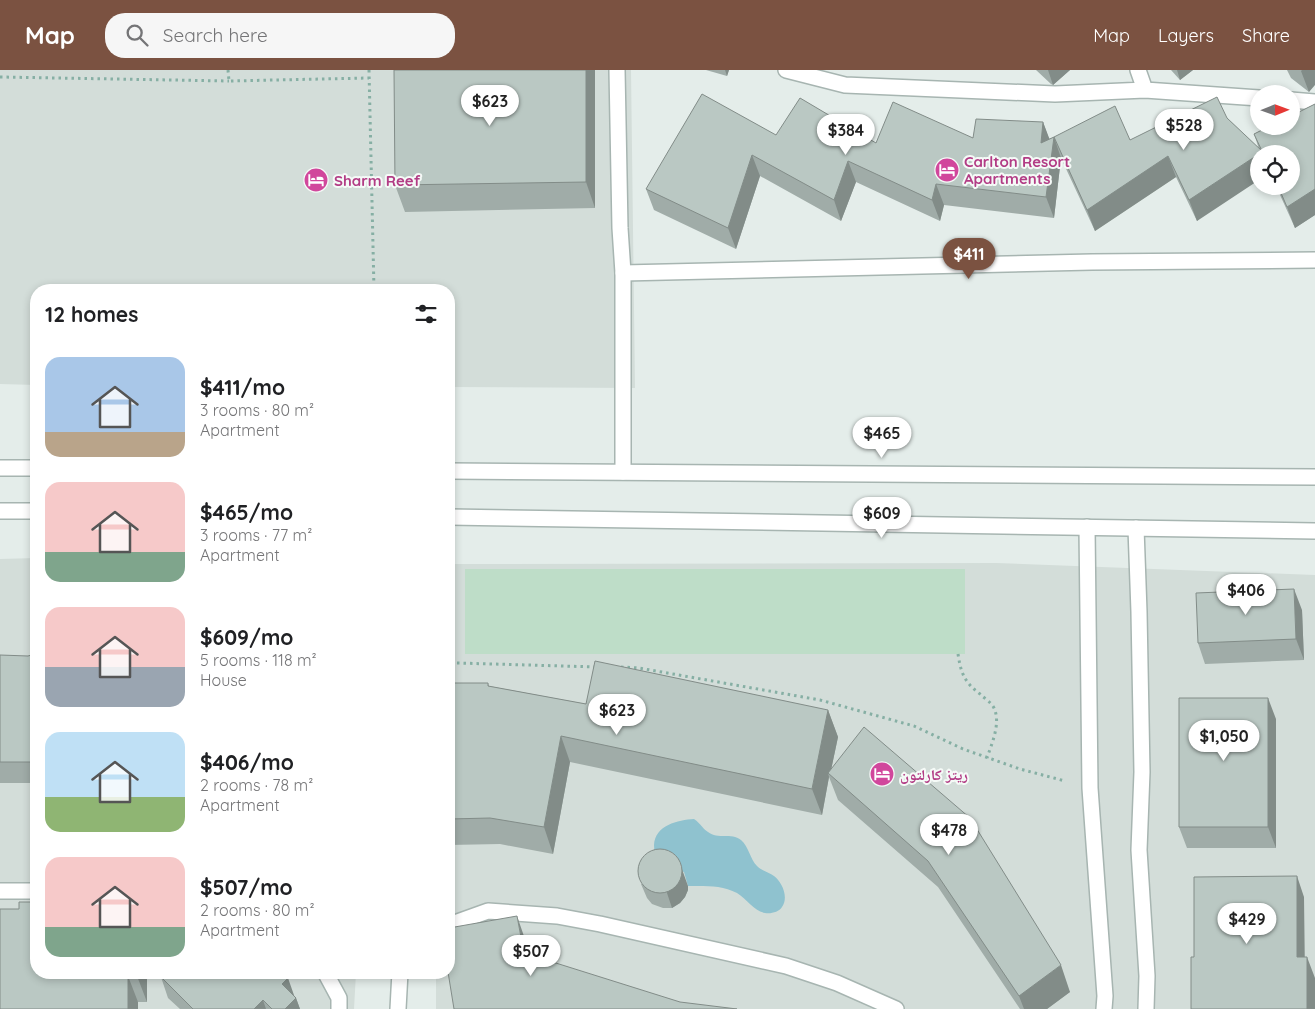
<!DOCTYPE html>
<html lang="en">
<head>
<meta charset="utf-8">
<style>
  body { margin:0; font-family:Quicksand,"Noto Naskh Arabic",sans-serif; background:#f6f6f6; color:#202124; height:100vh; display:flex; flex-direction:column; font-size:19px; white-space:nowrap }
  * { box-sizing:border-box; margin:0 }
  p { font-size:16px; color:#757577 }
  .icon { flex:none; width:28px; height:28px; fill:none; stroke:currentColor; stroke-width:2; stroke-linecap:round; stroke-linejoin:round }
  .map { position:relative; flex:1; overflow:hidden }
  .details { position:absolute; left:30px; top:214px; width:425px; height:695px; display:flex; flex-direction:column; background:#fff; border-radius:20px; box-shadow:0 2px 8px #0003 }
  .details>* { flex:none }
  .needle { width:32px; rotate:89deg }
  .tools { position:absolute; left:1250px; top:15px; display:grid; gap:10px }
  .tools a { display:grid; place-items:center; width:50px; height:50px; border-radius:50%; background:#fff; box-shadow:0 2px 8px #0003; font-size:25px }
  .price { position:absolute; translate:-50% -42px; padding:0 11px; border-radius:18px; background:#fff; color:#222; font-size:16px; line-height:32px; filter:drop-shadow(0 1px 2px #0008) }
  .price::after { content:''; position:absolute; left:50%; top:30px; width:15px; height:11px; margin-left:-8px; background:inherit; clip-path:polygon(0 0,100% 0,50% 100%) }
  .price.on { background:#7b5241; color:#fff }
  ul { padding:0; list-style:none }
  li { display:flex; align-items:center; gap:15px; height:125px; padding:0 15px }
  li span { display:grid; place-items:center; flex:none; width:140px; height:100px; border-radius:15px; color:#555 }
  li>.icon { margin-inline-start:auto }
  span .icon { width:60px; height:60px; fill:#fffc; stroke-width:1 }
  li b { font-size:21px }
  h2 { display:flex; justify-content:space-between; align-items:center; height:60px; padding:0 15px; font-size:21px }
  header { display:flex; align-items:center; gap:30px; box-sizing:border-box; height:70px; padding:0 25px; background:#7b5241; color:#fff }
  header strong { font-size:24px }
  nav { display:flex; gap:28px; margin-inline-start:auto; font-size:18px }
  .search { width:350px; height:45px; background:#f6f6f6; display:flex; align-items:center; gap:12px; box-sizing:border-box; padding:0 18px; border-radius:20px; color:#757577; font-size:19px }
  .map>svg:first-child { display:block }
  .built { fill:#d3ddd9 }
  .green { fill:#beddc8 }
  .water { fill:#8fc2cf }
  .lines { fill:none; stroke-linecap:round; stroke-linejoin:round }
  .lane-casing { stroke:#a7b5b1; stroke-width:18 }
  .street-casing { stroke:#a7b5b1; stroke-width:18 }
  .path { stroke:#86afa4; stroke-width:3; stroke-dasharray:2.5 4; stroke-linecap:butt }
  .lane { stroke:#fff; stroke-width:15 }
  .street { stroke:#fff; stroke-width:15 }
  .wall { fill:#a0aca8 }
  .shaded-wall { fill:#828c88 }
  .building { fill:#bac8c3; stroke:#828c88 }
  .labels { text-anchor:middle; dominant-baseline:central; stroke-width:4; stroke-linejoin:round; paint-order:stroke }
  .hotel-label { font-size:15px; font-weight:bold; fill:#b23c85; stroke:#f5faf7; text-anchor:start }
</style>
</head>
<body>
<header>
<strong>Map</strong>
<div class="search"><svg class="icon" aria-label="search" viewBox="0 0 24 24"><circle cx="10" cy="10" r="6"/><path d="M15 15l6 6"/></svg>Search here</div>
<nav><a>Map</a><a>Layers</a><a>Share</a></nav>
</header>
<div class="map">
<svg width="1315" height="939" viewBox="0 0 1315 939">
  <rect width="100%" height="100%" fill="#e4edea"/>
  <path class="built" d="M0,0H631L635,318L449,317V220H36V315L0,314Z
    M36,488V902L356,903L354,939H0V489Z
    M996,493L1315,505V939H436V903L449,902V494Z"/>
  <path class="green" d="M465,499H965V584H465Z"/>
  <path class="water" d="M694,749C701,754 703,759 708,762C718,770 731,762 741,770C749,777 750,789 757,796C762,801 769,802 774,806C782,812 789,827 782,837C779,842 771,844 765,843C754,841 747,829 737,823C722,815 705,816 688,816L684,802L656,795C656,789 654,782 654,775C655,755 678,750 694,749Z"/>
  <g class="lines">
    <defs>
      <path id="lane" d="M617,0L620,158L623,203V402
        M1087,457L1090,718L1105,926L1104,939
        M1136,458L1139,542L1142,702L1139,780L1147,906L1146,939
        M449,855L488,841L557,846L600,854L786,896L837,913L896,939
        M398,939L400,902"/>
      <path id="street" d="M786,0L845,15L1055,24L1145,20L1259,28
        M1138,0L1145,20
        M1291,30L1315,32
        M623,203L1092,192L1315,190
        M0,398H36
        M449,401L1315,407
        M0,441H36
        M449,447L1315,461
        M0,821H36
        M325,902L339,928V939"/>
    </defs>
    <use href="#lane" class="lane-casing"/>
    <use href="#street" class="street-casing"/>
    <path class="path" d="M228,0L229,11L369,8
      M369,0L374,220
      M0,7L229,11
      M958,584C961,603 964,612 980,624C984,628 991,632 994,638C1001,653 992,673 987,688
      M457,593L597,597
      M621,597L639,598L820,630L914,656L963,679L1020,699L1065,711"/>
    <use href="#lane" class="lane"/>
    <use href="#street" class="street"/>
  </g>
  <path class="wall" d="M595,0V138L405,142L395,115Z
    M706,0H729L727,6Z
    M1036,0H1070L1053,15L1051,14Z
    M1171,0H1193L1180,10Z
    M1287,0H1315L1309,22L1291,8Z
    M1315,34V145L1295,158L1276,116H1291V84H1259L1197,151L1176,107L1095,161L1061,88L1054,67L1130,70L1227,48L1259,79L1254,64Z
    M1043,52L1049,69L1054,67L1061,88L1054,148L944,135L940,151L856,112L841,151L760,106L736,179L654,140L646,119L776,65L876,73L973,68Z
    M1302,540L1304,590L1205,594L1198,573Z
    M0,585L36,588V713H0Z
    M449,613H488L489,616L586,634L828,640L838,667L831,700L1070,922L1047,939H1020L938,817L838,730L829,707L822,745L570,692L553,784L500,774L449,775Z
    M1276,649V778H1187L1179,757Z
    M641,814L688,816V820L685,827L680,833L672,838H663L652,834L647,828Z
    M0,839L147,902V932H138Z
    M161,907L295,927L296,928L300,939H180L168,928Z"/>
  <path class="shaded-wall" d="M586,0H595V138L586,112Z
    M725,0H729L727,6Z
    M1048,0H1070L1053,15Z
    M1177,0H1193L1180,10Z
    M1302,0H1315V15L1309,22L1301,1Z
    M1043,52L1051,73H1041Z
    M1054,67L1061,88L1054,148L1046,127Z
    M1259,84V110L1197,151L1189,130Z
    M752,85L760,106L736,179L728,158Z
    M1168,86L1176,107L1095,161L1087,140Z
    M848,91L856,112L841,151L834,130Z
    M936,114L944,135L940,151L932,130Z
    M1315,119V145L1295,158L1287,137Z
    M1294,519L1302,540L1304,590L1296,569Z
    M1268,628L1276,649V778L1268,757Z
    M828,640L838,667L830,705L828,703L829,707L822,745L812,719Z
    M561,666L570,692L553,784L544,757Z
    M678,788L688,816V820L685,827L680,833L672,838L667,823Z
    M1297,806L1304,827L1305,908L1297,887Z
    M517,846L526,872L533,909L524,883Z
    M1307,887L1315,908V939H1307Z
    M1061,895L1070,922L1047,939H1024L1019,926Z
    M137,902H147V932L137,906Z
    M128,906L138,932V939H128Z
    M288,908L295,928H296L300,939H285L282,914Z
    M263,930L266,939H254Z"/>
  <path class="building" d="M394,0H586V112L395,115Z
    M702,24L776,65L800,28L876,73L893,32L973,68L976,49L1043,52L1041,73L1054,67L1046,127L936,114L932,130L848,91L834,130L752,85L728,158L646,119Z
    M1217,27L1227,48L1262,81L1254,64L1270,56H1291V46L1315,34V119L1287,137L1278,116H1291V84H1263L1262,82L1189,130L1168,86L1087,140L1054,67L1115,36L1130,70Z
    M1294,519L1296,569L1198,573L1196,523Z
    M35,584V589H36V692H0V585L28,586Z
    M595,591L828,640L812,719L561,666L544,757L490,748L449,749V613H488V616L586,634Z
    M1179,628H1268V757H1179Z
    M864,657L970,748L1061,895L1019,926L928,791L828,703Z
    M638 801a22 22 0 1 1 44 0a22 22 0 1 1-44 0Z
    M1297,806V887H1307V939H1191V887H1194V807Z
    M19,832H36V902H137V906H128V939H0V839H19Z
    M517,846L524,883L680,932L737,939H454L448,902L449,858Z
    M165,902H282L288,908L282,914L296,928L285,939H272L263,930L254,939H193L161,907Z"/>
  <defs>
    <symbol id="hotel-disc" viewBox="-11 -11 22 22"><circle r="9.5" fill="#d1479c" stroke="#f5faf7"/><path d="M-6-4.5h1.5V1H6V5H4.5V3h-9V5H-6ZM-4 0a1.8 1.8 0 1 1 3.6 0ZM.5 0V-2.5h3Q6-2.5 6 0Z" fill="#fff"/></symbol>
  </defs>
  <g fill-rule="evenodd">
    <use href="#hotel-disc" x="933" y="86" width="28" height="28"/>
    <use href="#hotel-disc" x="302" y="96" width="28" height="28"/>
    <use href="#hotel-disc" x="868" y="690" width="28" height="28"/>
  </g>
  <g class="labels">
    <g class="hotel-label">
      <text x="964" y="91">Carlton Resort<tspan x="964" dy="17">Apartments</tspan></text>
      <text x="334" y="110">Sharm Reef</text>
      <text x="900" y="704">ريتز كارلتون</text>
    </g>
  </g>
</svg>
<div class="tools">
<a><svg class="needle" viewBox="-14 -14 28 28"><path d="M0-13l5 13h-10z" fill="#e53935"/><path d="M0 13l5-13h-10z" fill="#757577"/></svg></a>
<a><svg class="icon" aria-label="locate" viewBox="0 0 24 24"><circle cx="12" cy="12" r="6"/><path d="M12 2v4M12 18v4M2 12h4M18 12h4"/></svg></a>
</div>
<b class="price" style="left:490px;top:57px">$623</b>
<b class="price" style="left:1184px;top:81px">$528</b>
<b class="price" style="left:846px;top:86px">$384</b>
<b class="price on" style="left:969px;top:210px">$411</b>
<b class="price" style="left:882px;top:389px">$465</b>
<b class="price" style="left:882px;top:469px">$609</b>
<b class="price" style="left:1246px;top:546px">$406</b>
<b class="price" style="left:617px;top:666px">$623</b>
<b class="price" style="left:1224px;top:692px">$1,050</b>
<b class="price" style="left:949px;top:786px">$478</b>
<b class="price" style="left:1247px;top:875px">$429</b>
<b class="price" style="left:531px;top:907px">$507</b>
<section class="details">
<h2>12 homes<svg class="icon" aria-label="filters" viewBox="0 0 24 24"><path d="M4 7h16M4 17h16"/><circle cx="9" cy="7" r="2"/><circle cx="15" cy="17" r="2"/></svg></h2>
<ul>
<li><span style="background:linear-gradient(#a9c7e8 75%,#b9a48a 0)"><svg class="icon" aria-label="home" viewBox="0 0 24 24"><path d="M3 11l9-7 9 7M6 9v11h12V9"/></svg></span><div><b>$411/mo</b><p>3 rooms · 80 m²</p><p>Apartment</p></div></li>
<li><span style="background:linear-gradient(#f6c9c9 70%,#7fa58c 0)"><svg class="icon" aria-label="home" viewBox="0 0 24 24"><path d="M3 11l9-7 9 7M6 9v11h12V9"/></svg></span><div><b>$465/mo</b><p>3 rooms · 77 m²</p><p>Apartment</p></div></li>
<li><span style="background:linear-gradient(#f6c9c9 60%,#9aa5b1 0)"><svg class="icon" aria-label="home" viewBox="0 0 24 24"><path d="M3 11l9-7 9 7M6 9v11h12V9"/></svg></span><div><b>$609/mo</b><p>5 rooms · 118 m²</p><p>House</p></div></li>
<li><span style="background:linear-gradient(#bfe0f5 65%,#8fb573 0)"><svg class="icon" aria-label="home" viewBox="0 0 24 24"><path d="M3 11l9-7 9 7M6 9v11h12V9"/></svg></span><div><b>$406/mo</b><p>2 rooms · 78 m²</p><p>Apartment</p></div></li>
<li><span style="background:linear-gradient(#f6c9c9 70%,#7fa58c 0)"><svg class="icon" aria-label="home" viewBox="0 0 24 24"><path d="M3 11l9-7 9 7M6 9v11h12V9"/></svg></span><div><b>$507/mo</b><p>2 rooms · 80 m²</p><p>Apartment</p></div></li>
</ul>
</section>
</div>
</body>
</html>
